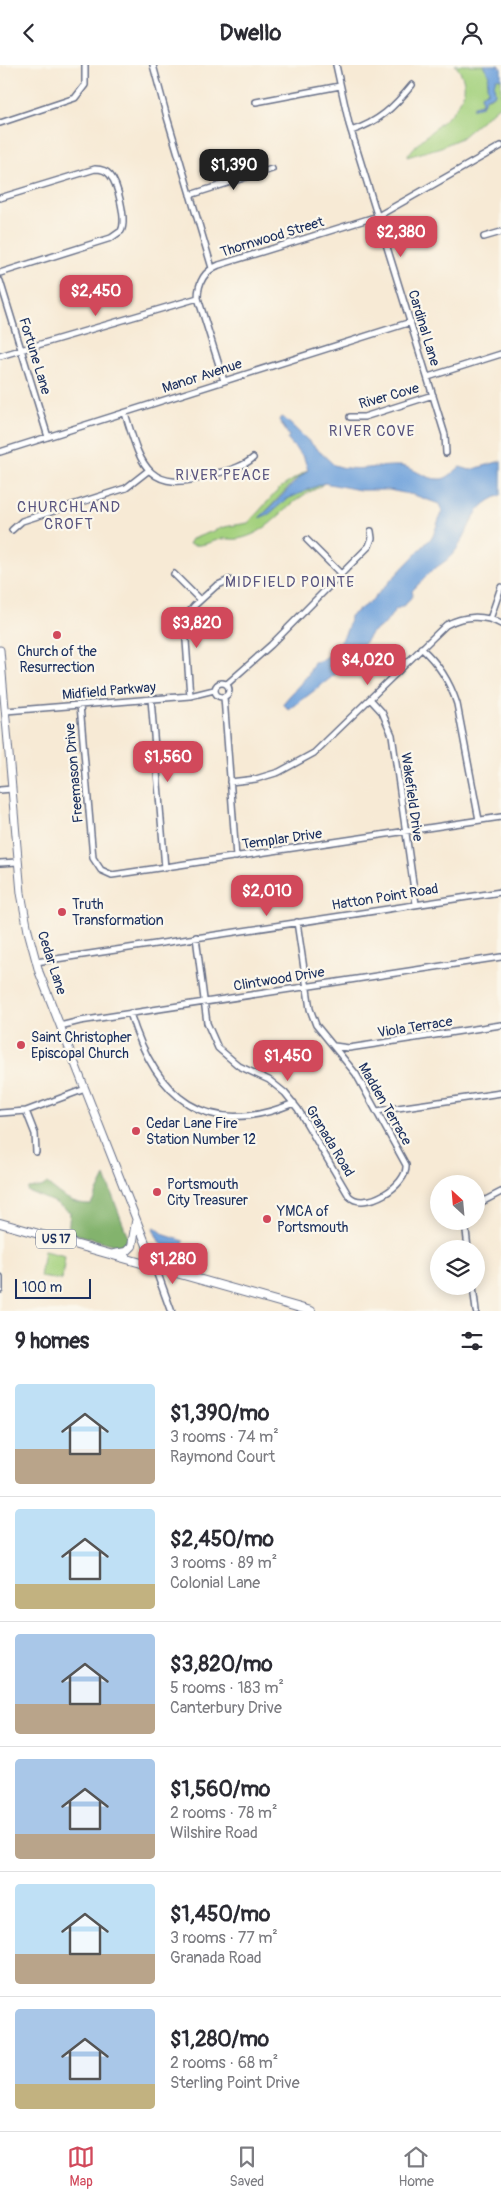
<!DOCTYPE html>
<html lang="en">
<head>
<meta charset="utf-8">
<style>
  body { margin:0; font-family:Pangolin,sans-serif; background:#f2f2f3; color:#2b2b33; height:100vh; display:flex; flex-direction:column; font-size:19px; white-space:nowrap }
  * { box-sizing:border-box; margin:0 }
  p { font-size:16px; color:#7c7c81 }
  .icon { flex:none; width:28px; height:28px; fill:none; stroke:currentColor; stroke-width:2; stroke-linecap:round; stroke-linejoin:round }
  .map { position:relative; height:1246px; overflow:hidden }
  .details { display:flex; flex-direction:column; background:#fff; flex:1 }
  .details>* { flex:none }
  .needle { width:32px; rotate:334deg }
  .fabs { position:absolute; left:430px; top:1110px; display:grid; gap:10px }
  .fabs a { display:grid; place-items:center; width:55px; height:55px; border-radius:50%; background:#fff; box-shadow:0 2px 12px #0003; font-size:25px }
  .scale { position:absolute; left:15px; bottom:12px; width:76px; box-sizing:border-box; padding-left:5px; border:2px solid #1b2f5e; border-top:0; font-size:14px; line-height:18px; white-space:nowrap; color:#1b2f5e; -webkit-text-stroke:4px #fbf7ec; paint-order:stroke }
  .price { position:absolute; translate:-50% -42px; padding:0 11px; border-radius:10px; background:#d1495b; color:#fff; font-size:16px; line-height:32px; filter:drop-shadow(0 1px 2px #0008) }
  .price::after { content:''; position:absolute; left:50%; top:30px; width:15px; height:11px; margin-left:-8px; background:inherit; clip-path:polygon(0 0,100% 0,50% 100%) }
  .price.on { background:#222; color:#fff }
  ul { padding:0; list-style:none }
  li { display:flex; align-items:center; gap:15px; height:125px; padding:0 15px }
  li+li { border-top:1px solid #e1e1e2 }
  li span { display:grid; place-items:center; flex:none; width:140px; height:100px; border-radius:5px; color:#555 }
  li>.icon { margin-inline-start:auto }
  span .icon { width:60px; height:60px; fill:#fffc; stroke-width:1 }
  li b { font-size:21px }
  h2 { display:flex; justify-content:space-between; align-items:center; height:60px; padding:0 15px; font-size:21px }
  header { display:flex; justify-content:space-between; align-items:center; height:65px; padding:0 15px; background:#fff; font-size:22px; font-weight:800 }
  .tabs { display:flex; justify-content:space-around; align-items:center; height:70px; border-top:1px solid #e1e1e2; background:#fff; font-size:14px; color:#7c7c81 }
  .tabs a { display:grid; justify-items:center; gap:2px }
  .tabs .on { color:#d1495b }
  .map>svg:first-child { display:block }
  .green { fill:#a4d17e; stroke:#60806e }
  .forest { fill:#83b36d; stroke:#4f7166 }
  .water { fill:#70a2db; stroke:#46689c }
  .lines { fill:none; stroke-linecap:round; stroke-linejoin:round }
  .minor-casing { stroke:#687088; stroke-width:8 }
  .tertiary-casing { stroke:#687088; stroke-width:9 }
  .secondary-casing { stroke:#687088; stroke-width:9 }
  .primary-casing { stroke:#687088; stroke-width:10 }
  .minor { stroke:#fff; stroke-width:5 }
  .tertiary { stroke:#fff; stroke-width:6 }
  .secondary { stroke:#fff; stroke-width:7 }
  .primary { stroke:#fff; stroke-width:8 }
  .poi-dot { fill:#d1495b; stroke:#fbf7ec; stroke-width:2 }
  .labels { text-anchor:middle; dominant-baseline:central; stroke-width:4.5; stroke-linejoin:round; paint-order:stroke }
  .shield { fill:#fbf7ec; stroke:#5e6b89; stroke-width:1 }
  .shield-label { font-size:12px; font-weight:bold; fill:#1b2f5e }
  .street-label { font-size:14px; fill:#1b2f5e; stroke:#fbf7ec }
  .poi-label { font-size:14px; fill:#1b2f5e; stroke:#fbf7ec; text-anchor:start }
  .neighbourhood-label { font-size:15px; letter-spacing:1px; fill:#58547f; stroke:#fbf7ec }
</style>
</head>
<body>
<header><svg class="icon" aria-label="back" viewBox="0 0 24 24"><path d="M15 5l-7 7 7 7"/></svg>Dwello<svg class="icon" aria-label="person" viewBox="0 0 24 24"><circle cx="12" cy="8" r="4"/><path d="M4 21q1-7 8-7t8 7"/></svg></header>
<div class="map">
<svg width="501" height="1246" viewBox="0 0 501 1246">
  <rect width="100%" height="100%" fill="#fbf7ec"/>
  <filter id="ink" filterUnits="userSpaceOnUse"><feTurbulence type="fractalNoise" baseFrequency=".02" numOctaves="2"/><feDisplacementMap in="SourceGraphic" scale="10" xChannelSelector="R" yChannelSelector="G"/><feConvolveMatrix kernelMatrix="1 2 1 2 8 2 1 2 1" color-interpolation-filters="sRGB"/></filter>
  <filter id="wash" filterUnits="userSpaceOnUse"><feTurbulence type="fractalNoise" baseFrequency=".0096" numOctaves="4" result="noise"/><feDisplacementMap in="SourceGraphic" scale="20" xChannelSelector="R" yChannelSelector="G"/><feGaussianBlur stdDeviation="1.12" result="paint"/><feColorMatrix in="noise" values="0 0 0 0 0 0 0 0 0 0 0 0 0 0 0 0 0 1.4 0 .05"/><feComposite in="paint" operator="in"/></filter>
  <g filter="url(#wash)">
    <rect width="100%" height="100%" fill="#f7ead5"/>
    <path class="green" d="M455,0H483L489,9L487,19L489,26L484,28L481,39L474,41V43L483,40L485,34L491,32L495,27L494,16L499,13L501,14V39L461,73L441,82L407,92C423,64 488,38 455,0Z
      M308,405L293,417L261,452L287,434L324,418C317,425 309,426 301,432C279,447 268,468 238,474C233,475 227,473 222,474C211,476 201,483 189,479L192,474L224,462L248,458L280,423Z
      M44,1186L65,1191L62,1215L40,1212Z"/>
    <path class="forest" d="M105,1111L129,1175L125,1181H118L68,1167L70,1147L56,1138L27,1126L28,1123L41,1122L47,1119C60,1130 74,1140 91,1139Z"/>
    <path class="water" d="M483,0H498L501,3V14L496,13L494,20L495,29L485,34L482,41L474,43L472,45L474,41L482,39L481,30L488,26L487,19L489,9Z
      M281,352L284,353L334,400C356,408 377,400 400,401C414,402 425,415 440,414C448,414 454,406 460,402L470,405L501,396V430C467,443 473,466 452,490C446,497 437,501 430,507C424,513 418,520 412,526L413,530L406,539L395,545L385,559L372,567L350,598L289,645L284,640L285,636L308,610L314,597C331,596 350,568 350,551L371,536L433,471L442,446L439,439L414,430L389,425H360L324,418L287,434L269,449L259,453C277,438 290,420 308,405L304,393L287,374L289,371L279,355Z
      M155,1162L165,1170L184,1176L179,1193C164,1188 159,1178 153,1163Z"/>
  </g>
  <g filter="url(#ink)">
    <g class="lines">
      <defs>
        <path id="minor" d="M153,0L167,52L212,203
          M336,0L349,59L445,370L446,388
          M256,37L340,21
          M0,58L75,33L85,20V0
          M351,66C379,57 394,42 412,20
          M190,130L272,104
          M0,133L95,104C101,104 106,105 110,110C118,119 127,156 121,166L111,173L0,208
          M484,172L501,167
          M0,216L48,372
          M0,291L198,233
          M428,312L501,289
          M224,316L198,233C198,217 204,206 219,200L378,151L501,81
          M125,348C141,400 147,430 211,410C225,406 242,403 253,393
          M350,352H364L433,330
          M0,387L411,257
          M12,465L22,456L126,423L149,405
          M307,475L341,509
          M174,509L200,535
          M490,554L501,522
          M421,583C438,598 450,617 457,639L479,755
          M215 625a7 7 0 1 1 14 0a7 7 0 1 1-14 0Z
          M227,619L271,580L369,481L372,473L371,466
          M190,631L185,562L187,550L194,541L216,521L229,515
          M224,632L236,792
          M151,634L165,803
          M370,634L382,647L392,670L416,839
          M80,640L93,793L101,805L112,810L501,752
          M6,646L190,631L214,625
          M230,717L256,714L279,707L314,688L446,560C463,551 483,549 501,559
          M0,725L12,724
          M0,798L18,797
          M196,872L207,958L218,983L239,1001L269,1015L285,1028L298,1044L349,1131C364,1147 408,1121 406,1100L356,1009L316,960L310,944L297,857
          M36,897L501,827
          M130,948C156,1033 205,1075 294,1038
          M60,961L80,956L501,892
          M334,981L349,983L501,960
          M26,1046L35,1069L36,1087
          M377,1046L501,1028
          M0,1048L26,1046L85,1024
          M476,1140L501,1127
          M465,1156L468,1184
          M0,1212V1225
          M473,1221L476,1246"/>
        <path id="tertiary" d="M155,1202L171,1246"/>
        <path id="secondary" d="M0,585L21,828L28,866L39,907L155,1202"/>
        <path id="primary" d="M0,1158L311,1246
          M114,1189L126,1187L132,1181L136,1157"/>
      </defs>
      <use href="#minor" class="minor-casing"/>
      <use href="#tertiary" class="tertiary-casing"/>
      <use href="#secondary" class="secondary-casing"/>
      <use href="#primary" class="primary-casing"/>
      <use href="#minor" class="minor"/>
      <use href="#tertiary" class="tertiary"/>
      <use href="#secondary" class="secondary"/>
      <use href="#primary" class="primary"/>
    </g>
  </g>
  <g class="poi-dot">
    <circle cx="57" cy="570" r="5"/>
    <circle cx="62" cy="847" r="5"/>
    <circle cx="21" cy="980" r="5"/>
    <circle cx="136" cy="1066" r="5"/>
    <circle cx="157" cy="1127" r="5"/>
    <circle cx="267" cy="1154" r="5"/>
  </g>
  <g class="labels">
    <rect class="shield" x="36" y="1164.5" width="40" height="19" rx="4"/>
    <g class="shield-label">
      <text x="56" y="1174">US 17</text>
    </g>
    <g class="street-label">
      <text transform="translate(272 172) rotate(-17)">Thornwood Street</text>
      <text transform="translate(424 263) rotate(73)">Cardinal Lane</text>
      <text transform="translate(35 291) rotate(73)">Fortune Lane</text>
      <text transform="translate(202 311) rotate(-18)">Manor Avenue</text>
      <text transform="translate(389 331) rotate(-16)">River Cove</text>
      <text transform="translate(109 626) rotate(-5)">Midfield Parkway</text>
      <text transform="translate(74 708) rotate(-95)">Freemason Drive</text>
      <text transform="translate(412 732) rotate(82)">Wakefield Drive</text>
      <text transform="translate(282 774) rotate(-8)">Templar Drive</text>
      <text transform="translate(385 832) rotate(-9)">Hatton Point Road</text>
      <text transform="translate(52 898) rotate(72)">Cedar Lane</text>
      <text transform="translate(279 914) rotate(-9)">Clintwood Drive</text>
      <text transform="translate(415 962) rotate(-9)">Viola Terrace</text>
      <text transform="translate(385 1039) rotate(60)">Madden Terrace</text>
      <text transform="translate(330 1076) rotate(59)">Granada Road</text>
    </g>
    <g class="poi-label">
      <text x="57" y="586" text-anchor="middle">Church of the<tspan x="57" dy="16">Resurrection</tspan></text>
      <text x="72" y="839">Truth<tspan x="72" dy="16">Transformation</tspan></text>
      <text x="31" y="972">Saint Christopher<tspan x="31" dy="16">Episcopal Church</tspan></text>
      <text x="146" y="1058">Cedar Lane Fire<tspan x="146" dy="16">Station Number 12</tspan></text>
      <text x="167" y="1119">Portsmouth<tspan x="167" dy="16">City Treasurer</tspan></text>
      <text x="277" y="1146">YMCA of<tspan x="277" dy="16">Portsmouth</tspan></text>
    </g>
    <g class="neighbourhood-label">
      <text x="372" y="366">RIVER COVE</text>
      <text x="223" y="410">RIVER PEACE</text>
      <text x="69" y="442">CHURCHLAND<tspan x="69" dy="17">CROFT</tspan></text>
      <text x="290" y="517">MIDFIELD POINTE</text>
    </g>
  </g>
</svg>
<div class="fabs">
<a><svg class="needle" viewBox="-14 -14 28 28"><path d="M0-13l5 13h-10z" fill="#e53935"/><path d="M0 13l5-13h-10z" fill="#7c7c81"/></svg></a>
<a><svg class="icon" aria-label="layers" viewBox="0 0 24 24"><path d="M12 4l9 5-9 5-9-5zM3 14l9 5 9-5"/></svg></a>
</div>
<div class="scale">100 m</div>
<b class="price on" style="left:234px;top:126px">$1,390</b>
<b class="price" style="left:401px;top:193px">$2,380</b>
<b class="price" style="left:96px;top:252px">$2,450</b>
<b class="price" style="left:197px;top:584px">$3,820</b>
<b class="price" style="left:368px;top:621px">$4,020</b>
<b class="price" style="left:168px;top:718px">$1,560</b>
<b class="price" style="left:267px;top:852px">$2,010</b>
<b class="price" style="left:288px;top:1017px">$1,450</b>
<b class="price" style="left:173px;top:1220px">$1,280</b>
</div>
<section class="details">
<h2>9 homes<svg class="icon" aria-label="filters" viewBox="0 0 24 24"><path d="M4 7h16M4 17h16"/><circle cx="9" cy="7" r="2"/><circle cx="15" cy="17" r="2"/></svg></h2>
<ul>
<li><span style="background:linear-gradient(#bfe0f5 65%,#b9a48a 0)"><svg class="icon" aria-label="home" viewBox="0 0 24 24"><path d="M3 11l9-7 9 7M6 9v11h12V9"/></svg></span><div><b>$1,390/mo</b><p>3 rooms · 74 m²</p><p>Raymond Court</p></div></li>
<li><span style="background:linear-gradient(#bfe0f5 75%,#c2b280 0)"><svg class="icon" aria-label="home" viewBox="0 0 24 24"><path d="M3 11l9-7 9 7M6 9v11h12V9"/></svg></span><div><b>$2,450/mo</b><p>3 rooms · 89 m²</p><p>Colonial Lane</p></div></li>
<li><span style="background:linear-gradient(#a9c7e8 70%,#b9a48a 0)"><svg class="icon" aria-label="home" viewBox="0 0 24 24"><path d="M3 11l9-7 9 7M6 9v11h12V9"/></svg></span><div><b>$3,820/mo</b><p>5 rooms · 183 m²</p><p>Canterbury Drive</p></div></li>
<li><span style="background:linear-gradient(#a9c7e8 75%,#b9a48a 0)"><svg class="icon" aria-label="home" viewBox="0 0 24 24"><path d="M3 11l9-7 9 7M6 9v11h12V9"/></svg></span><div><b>$1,560/mo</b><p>2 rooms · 78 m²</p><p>Wilshire Road</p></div></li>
<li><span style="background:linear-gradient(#bfe0f5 70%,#b9a48a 0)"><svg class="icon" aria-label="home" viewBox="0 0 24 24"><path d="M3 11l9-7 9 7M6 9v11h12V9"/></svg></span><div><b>$1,450/mo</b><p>3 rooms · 77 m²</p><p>Granada Road</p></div></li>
<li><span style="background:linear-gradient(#a9c7e8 75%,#c2b280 0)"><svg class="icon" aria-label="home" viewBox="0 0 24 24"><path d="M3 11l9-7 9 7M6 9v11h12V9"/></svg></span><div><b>$1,280/mo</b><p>2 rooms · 68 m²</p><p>Sterling Point Drive</p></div></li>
</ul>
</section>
<nav class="tabs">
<a class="on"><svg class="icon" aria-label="map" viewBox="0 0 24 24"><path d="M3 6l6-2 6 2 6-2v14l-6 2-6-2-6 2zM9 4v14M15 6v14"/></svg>Map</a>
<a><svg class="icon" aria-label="saved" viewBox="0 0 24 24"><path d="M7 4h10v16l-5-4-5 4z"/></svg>Saved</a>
<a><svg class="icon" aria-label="home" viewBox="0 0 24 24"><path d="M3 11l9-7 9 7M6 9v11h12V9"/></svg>Home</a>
</nav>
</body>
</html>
